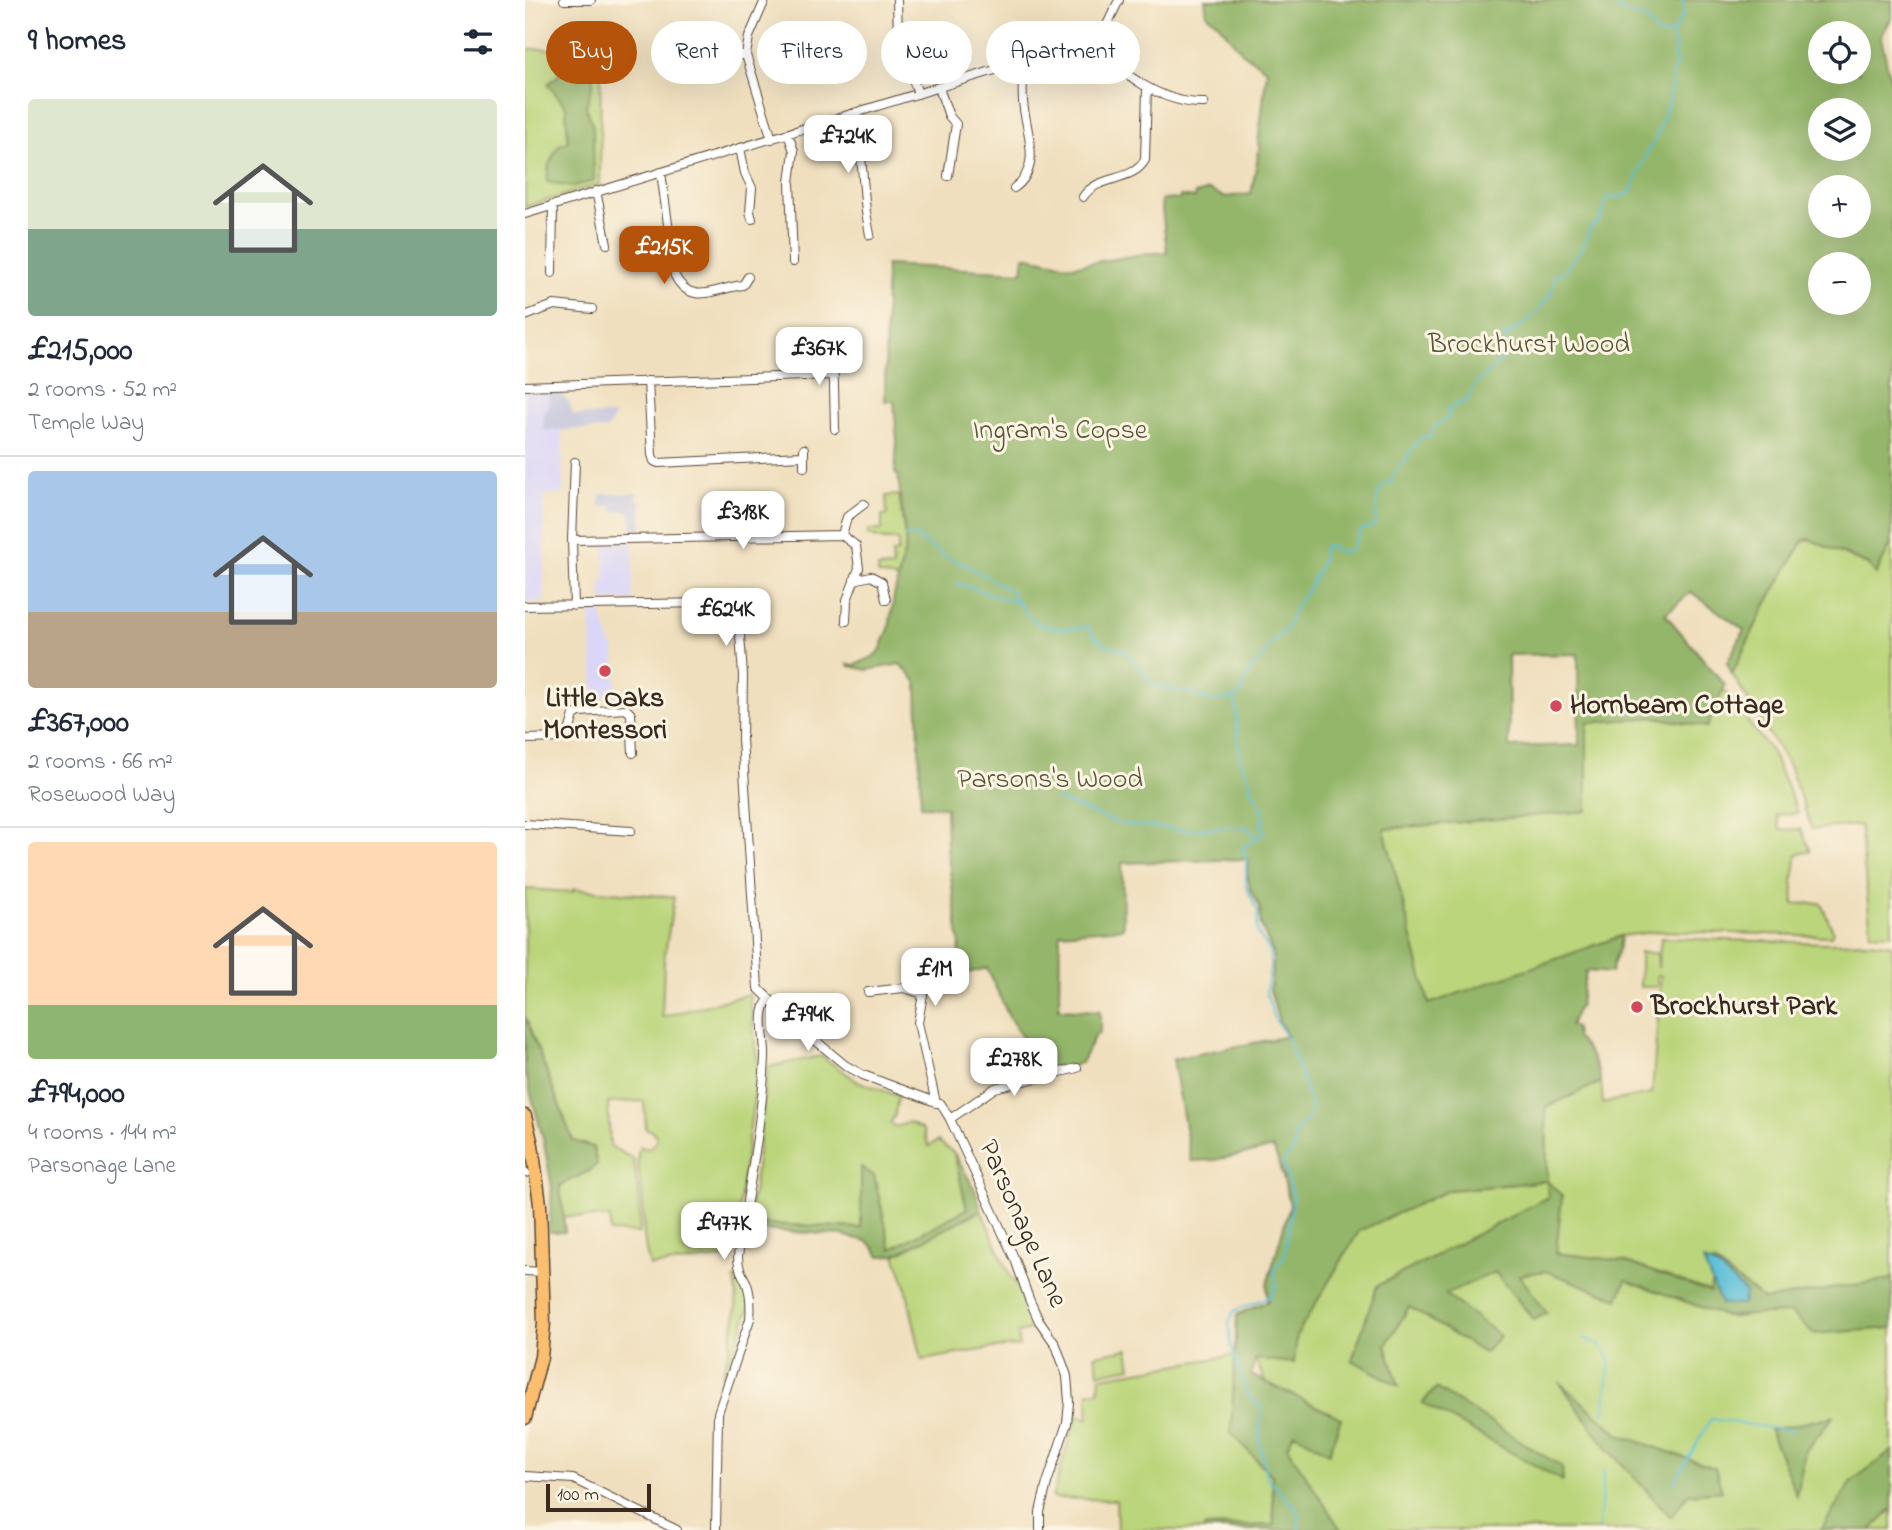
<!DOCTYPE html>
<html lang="en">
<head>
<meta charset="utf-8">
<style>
  body { margin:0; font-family:"Indie Flower",sans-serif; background:#f6f6f7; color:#1f2937; height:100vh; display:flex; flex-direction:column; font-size:26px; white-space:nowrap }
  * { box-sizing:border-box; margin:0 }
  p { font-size:23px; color:#747a83 }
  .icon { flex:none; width:38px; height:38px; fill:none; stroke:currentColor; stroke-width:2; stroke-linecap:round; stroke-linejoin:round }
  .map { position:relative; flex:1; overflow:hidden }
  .side { display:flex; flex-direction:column; background:#fff; width:525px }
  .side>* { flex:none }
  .banner { position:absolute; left:21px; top:21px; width:665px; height:63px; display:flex; gap:14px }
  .fabs { position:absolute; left:1283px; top:21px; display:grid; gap:14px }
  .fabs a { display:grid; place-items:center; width:63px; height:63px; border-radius:50%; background:#fff; box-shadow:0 7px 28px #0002; font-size:35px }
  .scale { position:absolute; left:21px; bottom:18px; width:105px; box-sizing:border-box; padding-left:7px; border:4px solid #3b2a1e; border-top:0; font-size:19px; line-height:24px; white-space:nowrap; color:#3b2a1e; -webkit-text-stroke:5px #fcf5e5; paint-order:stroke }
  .price { position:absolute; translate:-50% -60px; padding:0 16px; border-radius:14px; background:#fff; color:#222; font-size:23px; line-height:46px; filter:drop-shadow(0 2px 4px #0008) }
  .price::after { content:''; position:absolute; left:50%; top:42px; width:21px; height:16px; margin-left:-10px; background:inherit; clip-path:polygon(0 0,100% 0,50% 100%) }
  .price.active { background:#b45309; color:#fff }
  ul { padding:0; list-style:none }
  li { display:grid; align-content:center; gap:14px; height:371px; padding:0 28px }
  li+li { border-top:2px solid #e0e1e3 }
  li span { display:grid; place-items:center; height:217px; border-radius:7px; color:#555 }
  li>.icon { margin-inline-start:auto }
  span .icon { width:126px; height:126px; fill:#fffc; stroke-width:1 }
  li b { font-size:30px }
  h2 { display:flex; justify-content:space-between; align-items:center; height:84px; padding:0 28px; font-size:30px }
  .tag { padding:0 24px; border-radius:32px; background:#fff; box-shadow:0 7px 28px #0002; font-size:24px; line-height:63px }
  .tag.active { background:#b45309; color:#fff }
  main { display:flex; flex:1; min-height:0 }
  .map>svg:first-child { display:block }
  .built { fill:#dad6f7 }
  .industrial { fill:#c0c2dd }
  .green { fill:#bbd57b; stroke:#7b804c; stroke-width:2 }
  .forest { fill:#94b66b; stroke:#687044; stroke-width:2; fill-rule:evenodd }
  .water { fill:#59bed7; stroke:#4a747a; stroke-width:2 }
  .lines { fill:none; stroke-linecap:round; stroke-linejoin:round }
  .stream { stroke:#59bed7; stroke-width:2 }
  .minor-casing { stroke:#564536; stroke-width:10 }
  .primary-casing { stroke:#564536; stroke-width:15 }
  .minor { stroke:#fff; stroke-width:8 }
  .primary { stroke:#fbbe6e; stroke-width:12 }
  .poi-dot { fill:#d1495b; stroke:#fcf5e5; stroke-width:2.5 }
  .labels { text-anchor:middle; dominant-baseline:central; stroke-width:6; stroke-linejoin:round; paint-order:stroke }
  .park-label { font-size:28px; fill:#5b5535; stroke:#fcf5e5 }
  .poi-label { font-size:28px; font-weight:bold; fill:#3b2a1e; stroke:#fcf5e5; text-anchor:start }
  .street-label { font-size:28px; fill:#3b2a1e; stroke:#fcf5e5 }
</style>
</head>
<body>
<main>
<section class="side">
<h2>9 homes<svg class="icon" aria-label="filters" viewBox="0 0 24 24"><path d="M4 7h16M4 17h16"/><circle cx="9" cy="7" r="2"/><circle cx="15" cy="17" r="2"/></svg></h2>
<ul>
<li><span style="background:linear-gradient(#dfe7d0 60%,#7fa58c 0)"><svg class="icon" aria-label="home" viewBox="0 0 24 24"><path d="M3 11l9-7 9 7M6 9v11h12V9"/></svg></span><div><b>£215,000</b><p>2 rooms · 52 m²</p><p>Temple Way</p></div></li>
<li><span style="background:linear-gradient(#a9c7e8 65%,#b9a48a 0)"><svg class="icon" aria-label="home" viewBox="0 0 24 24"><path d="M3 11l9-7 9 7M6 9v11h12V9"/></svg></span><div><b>£367,000</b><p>2 rooms · 66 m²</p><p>Rosewood Way</p></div></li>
<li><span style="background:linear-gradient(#ffd9b3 75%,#8fb573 0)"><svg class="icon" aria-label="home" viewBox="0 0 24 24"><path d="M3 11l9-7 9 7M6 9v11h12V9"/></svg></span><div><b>£794,000</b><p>4 rooms · 144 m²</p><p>Parsonage Lane</p></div></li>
</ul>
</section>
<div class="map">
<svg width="1367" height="1530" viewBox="0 0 1367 1530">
  <rect width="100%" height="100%" fill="#fcf5e5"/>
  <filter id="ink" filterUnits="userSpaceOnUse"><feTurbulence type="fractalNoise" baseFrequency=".0143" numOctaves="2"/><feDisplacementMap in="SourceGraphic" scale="14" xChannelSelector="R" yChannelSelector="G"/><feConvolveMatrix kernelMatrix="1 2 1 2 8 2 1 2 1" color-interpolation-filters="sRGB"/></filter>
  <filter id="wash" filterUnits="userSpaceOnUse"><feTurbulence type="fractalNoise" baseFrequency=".00686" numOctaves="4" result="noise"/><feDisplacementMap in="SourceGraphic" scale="28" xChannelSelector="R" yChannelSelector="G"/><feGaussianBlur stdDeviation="1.57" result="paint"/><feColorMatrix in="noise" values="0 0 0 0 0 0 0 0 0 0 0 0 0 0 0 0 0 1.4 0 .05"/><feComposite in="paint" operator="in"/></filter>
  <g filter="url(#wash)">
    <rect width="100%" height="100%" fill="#f0dfbe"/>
    <path class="built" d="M0,391H23L24,404L18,429L37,430L38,494L19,495V602H0Z
      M108,542V600H76V582H80V544Z
      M76,611L85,643L90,650L92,697H71L69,691L65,612Z"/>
    <path class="industrial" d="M23,391H39L38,397L44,402L48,415H89V418L82,429L18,430L19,411L23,409L24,403Z
      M112,493V501L116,500L117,532L107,533L105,511L87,512V506H75V494Z"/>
    <path class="green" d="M0,49H76L75,184L0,207Z
      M374,495L381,545L373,579L353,574V568L368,567L367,553L373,552V540H359L343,535V530H357V516L362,515L361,496Z
      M1284,539L1344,566L1351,573L1367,542V934L1346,933L1335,825L1287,829L1264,766L1207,674L1240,606L1275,543Z
      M1198,689L1247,753L1273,813L1252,815L1255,830L1276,829L1286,851L1272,854L1268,879L1269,904L1296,903L1308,931L1306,936L1136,931L1096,936L904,1005L859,829L1061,811L1062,723L1130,717L1182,727Z
      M0,889L48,892V889L149,897L139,960L137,1017L224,994L233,1068L207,1257L125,1266C117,1242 119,1217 117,1192C116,1177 109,1161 115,1147L124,1149L132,1140C131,1133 128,1130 121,1129L119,1101L83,1103L85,1146L108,1159L114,1192L115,1233L85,1232V1218L38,1216L35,1185L66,1170L68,1147L48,1141L0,1016Z
      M1136,938L1303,943L1345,942L1367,945V1279L1239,1300L1190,1263L1186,1292L1098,1261L1030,1253L1037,1196L1028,1219L1019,1263L1162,1291L1206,1318L1367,1290V1530H775L745,1394L712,1315L743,1301L742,1285L768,1205L1022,1181L1021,1107L1076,1082L1078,1104L1092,1100L1127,1094L1136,976L1132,975V987H1115V953H1132L1133,969Z
      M296,1056L332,1081L373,1096L370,1115L365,1123L372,1127L384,1122L398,1130L404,1146L413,1141L429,1153L442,1209L366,1250L349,1176L336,1168V1228L221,1223L228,1193L243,1067Z
      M456,1210L486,1278L497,1292L513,1328L493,1333L494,1346L468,1348L397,1360L380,1283L370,1255Z
      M216,1278L225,1306L192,1400C197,1371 219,1306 209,1279Z
      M603,1349L606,1367L574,1373L570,1355Z
      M711,1355L706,1433L747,1476L749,1526L679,1527V1530H592L591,1500L527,1498L551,1416L563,1418L564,1392L574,1391L575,1377Z"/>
    <path class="forest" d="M680,0H1367V17L1356,37L1367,88V542L1351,574L1344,565L1284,539L1279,540L1240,606L1207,674L1202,663L1219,630L1166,592L1140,614L1200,685L1182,727L1130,717L1062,723V811L859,829L904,1004L1096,936C1096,950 1088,960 1086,973L1061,971L1055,1004L1045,1025L1050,1028L1051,1038C1063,1046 1073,1068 1076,1082L1021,1107L1022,1181L1037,1196L1031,1253L1098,1261L1185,1292L1189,1263L1239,1300L1367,1279V1328L1288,1334L1267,1313L1200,1316L1101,1280L1093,1299L1021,1271L994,1275L1022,1313L1009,1320L970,1272L920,1294L975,1336L959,1353L884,1307L861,1345L874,1386L827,1360L852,1286L1023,1197L1022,1181L924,1190L834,1231L772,1335L769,1363L730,1359L726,1375L816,1418L804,1453L769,1433L762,1447L816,1530H679V1527L749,1525L747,1476L706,1433L712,1315L743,1301L742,1285L765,1205C761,1186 756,1166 748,1148L689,1160L666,1161L648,1059L763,1036L754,1022L745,989L748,966V953L736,926L735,908L725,889L722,872L724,859L597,863L598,928L535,933L534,1009L575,1011V1032L570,1035L556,1063L521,1074L484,1017L462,968L439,974L437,961L433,958L435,946L422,847L421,807L396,806L392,682L375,664L342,670L324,666L323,664L330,665L346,658L355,651L364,629L369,596L381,545L373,474H370L372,440L369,401H360L361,265L497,272L499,256L547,266L619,254L642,252L636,200L655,199V196L670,198V194L684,190L699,197L726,194L735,145L733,144L742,70L718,53L692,22L682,15ZM1295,33H1334V72H1295ZM1295,110H1334V149H1295ZM1295,187H1334V226H1295ZM1295,264H1334V303H1295ZM1053,654L1054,745L984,747L983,655Z
      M68,52V83L61,107L68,127L69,181L45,187L22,182L24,164L34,145L43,142L41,107L23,84L34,75V54Z
      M0,1016L48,1141L68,1147L72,1164L66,1170L35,1185L40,1232H24L27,1187L18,1138L0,1072Z
      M429,1153L450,1190L456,1210L370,1255L355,1256C338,1232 342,1244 318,1235L220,1229L221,1223L336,1228V1167L349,1176L366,1249L442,1209Z
      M1034,1382L1095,1435L1190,1468L1197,1491L1163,1494L1146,1517L1083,1449Z
      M911,1388L1037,1467L1038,1481L897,1403Z
      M1309,1416L1280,1451L1272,1496L1245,1430Z
      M1367,1451V1509L1346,1530H1296L1327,1481Z"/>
    <path class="water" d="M1178,1261L1193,1267L1220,1292L1218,1305L1196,1304Z"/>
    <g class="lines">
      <path class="stream" d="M1088,0L1096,11L1120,18L1133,35H1145
        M380,537L389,535L419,556L447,568L486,591L499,611L513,624L536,629L565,627L568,635L579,644L601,651L626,683L633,687L666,693L687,701L710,698
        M432,583L494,604
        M532,799L595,824L663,830L719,826L732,837
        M1059,1338L1078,1347L1085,1359L1079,1414
        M1149,1483L1186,1419L1267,1431
        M774,1530L773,1511L741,1476L734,1437L737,1408L722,1394L706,1345L704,1322L709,1311L746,1296L751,1285L749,1271L760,1254L768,1197L758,1163L768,1150L771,1132L784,1117L786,1104L763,1039L749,1018L741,992L745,968V951L732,932L733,912L721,886V857L717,848L739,834V830L735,826L740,821L737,819L739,812L731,795L725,792L726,783L715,760L710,698L717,691L726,667L734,662L746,644L762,628L771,605L782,591L796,563L799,547L802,545L816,552L825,550L836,530L850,525L853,493L860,484L867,483V477L897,436H907L908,428L925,416L922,409L943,400C947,376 980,368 985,344L978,336C993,332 1002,318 1016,310L1018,302L1025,297L1030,276L1039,271L1059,245L1066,227L1075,220L1083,197H1095L1105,193L1123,150L1129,142L1144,102L1148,70L1152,64L1148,56L1151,48L1146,35L1160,12L1157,0
        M1074,1530L1079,1470"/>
    </g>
  </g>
  <g filter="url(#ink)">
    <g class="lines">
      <defs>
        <path id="minor" d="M39,0H66
          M240,0L224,37L221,55L247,139
          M372,0L373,36L393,94
          M568,40C592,73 638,104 679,103
          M169,72C181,52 201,55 221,55
          M414,88L424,116L431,124L423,176
          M332,112L341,212L345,235
          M263,134L269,151L265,182L268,262
          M215,148L220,173L227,188L225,212L227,219
          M136,172L150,276C166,307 191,288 218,285L223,277
          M489,188C519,167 500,130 498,101C497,88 498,75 499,62
          M71,191L82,244
          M558,197C573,174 607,183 620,160L622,88
          M0,214L568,40L579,31L594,0
          M27,273L28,205
          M0,316L29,305L67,309
          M308,344L310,429
          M123,381L127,455L129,461L133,463L278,456
          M0,386L308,375
          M279,449V467
          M317,535L322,517L339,504
          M47,540L317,535L331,546L334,568L322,600L321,621
          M329,580L346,576L357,582L361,600
          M0,606L184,603C200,605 208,607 214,622L218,675L217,739L233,988L267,1021L320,1065L338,1075L416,1104L425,1119L491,1262L504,1299L514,1321L531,1345L542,1376L544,1402L542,1423L522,1483L515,1512V1530
          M49,606L47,540L50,462
          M0,739L40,738L44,732L49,715L55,712L101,709L106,714L108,753
          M0,824L106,831
          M343,992L379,988L398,994L393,1023L411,1103
          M425,1119L470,1088L552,1068
          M0,1172L1,1173
          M0,1271L18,1272
          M0,1476L48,1479L152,1530
          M191,1530L193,1413L225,1319C226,1307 226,1296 222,1284C217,1273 213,1269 213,1256C223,1191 237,1124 240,1058C241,1041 232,1013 244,999"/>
        <path id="primary" d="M0,1116L7,1145L15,1204L19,1323L16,1357L0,1418"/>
      </defs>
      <use href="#minor" class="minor-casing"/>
      <use href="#primary" class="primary-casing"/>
      <use href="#minor" class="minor"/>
      <use href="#primary" class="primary"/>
    </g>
  </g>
  <g class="poi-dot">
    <circle cx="80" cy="671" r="7"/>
    <circle cx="1031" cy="706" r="7"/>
    <circle cx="1112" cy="1007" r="7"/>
  </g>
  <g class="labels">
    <g class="park-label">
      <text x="1004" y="345">Brockhurst Wood</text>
      <text x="535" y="431">Ingram's Copse</text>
      <text x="525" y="780">Parsons's Wood</text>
    </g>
    <g class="poi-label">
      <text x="80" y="699" text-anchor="middle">Little Oaks<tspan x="80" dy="32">Montessori</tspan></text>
      <text x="1045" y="706">Hornbeam Cottage</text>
      <text x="1126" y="1007">Brockhurst Park</text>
    </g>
    <g class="street-label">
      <text transform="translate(497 1224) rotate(66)">Parsonage Lane</text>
    </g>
  </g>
</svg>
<div class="fabs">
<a><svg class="icon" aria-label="locate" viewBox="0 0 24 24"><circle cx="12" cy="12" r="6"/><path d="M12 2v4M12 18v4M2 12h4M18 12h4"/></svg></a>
<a><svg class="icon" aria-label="layers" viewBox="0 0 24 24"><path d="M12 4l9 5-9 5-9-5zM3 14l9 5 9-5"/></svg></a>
<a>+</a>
<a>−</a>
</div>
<div class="scale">100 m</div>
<b class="price" style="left:323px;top:175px">£724K</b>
<b class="price active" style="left:139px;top:286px">£215K</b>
<b class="price" style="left:294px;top:387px">£367K</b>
<b class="price" style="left:218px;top:551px">£318K</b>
<b class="price" style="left:201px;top:648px">£624K</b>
<b class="price" style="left:410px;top:1008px">£1M</b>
<b class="price" style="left:283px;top:1053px">£794K</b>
<b class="price" style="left:489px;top:1098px">£278K</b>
<b class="price" style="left:199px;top:1262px">£477K</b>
<div class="banner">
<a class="tag active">Buy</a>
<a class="tag">Rent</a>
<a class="tag">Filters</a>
<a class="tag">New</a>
<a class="tag">Apartment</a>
</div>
</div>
</main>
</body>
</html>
